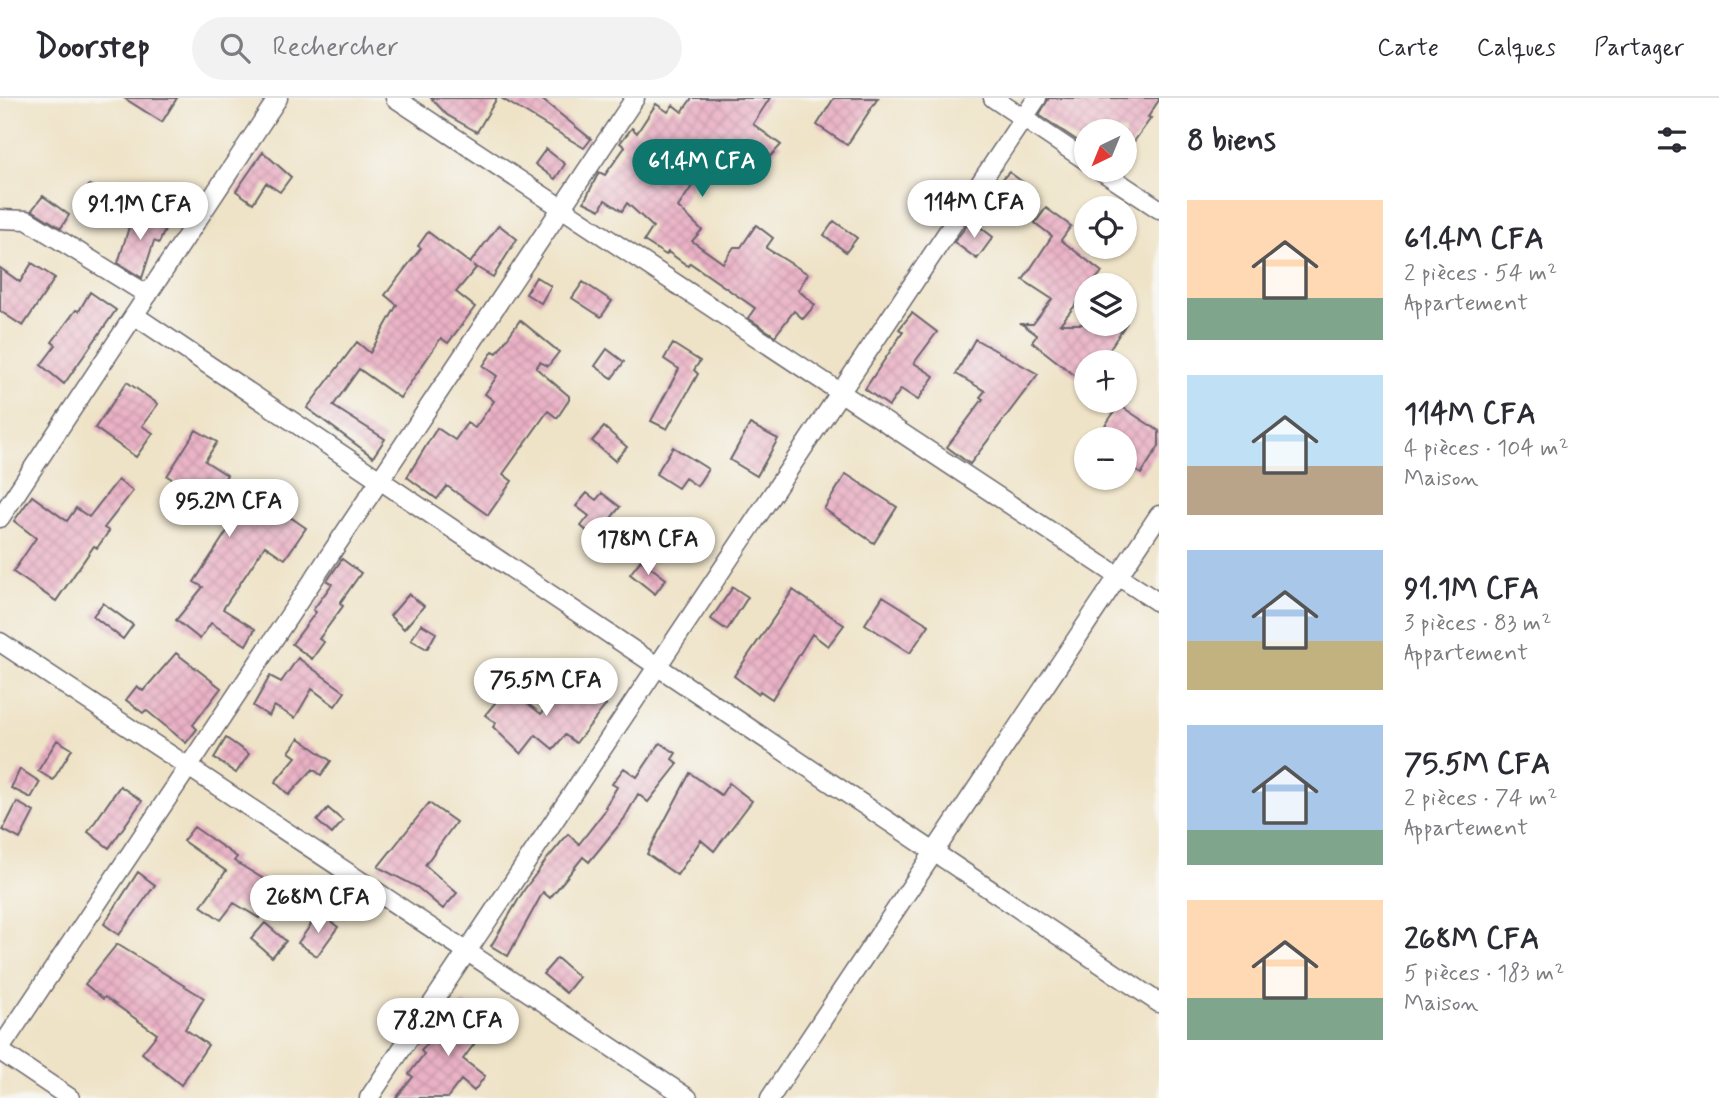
<!DOCTYPE html>
<html lang="fr">
<head>
<meta charset="utf-8">
<style>
  body { margin:0; font-family:Mynerve,sans-serif; background:#f2f2f3; color:#2b2b33; height:100vh; display:flex; flex-direction:column; font-size:26px; white-space:nowrap }
  * { box-sizing:border-box; margin:0 }
  p { font-size:23px; color:#7c7c81 }
  .icon { flex:none; width:38px; height:38px; fill:none; stroke:currentColor; stroke-width:2; stroke-linecap:round; stroke-linejoin:round }
  .map { position:relative; flex:1; overflow:hidden }
  .details { display:flex; flex-direction:column; background:#fff; width:560px }
  .details>* { flex:none }
  .needle { width:46px; rotate:223deg }
  .controls { position:absolute; left:1074px; top:21px; display:grid; gap:14px }
  .controls a { display:grid; place-items:center; width:63px; height:63px; border-radius:50%; background:#fff; box-shadow:0 2px 5px #0004; font-size:35px }
  .price { position:absolute; translate:-50% -60px; padding:0 16px; border-radius:24px; background:#fff; color:#222; font-size:23px; line-height:46px; filter:drop-shadow(0 2px 4px #0008) }
  .price::after { content:''; position:absolute; left:50%; top:42px; width:21px; height:16px; margin-left:-10px; background:inherit; clip-path:polygon(0 0,100% 0,50% 100%) }
  .price.active { background:#0f766e; color:#fff }
  ul { padding:0; list-style:none }
  li { display:flex; align-items:center; gap:21px; height:175px; padding:0 28px }
  li span { display:grid; place-items:center; flex:none; width:196px; height:140px; border-radius:0px; color:#555 }
  li>.icon { margin-inline-start:auto }
  span .icon { width:84px; height:84px; fill:#fffc; stroke-width:1 }
  li b { font-size:30px }
  h2 { display:flex; justify-content:space-between; align-items:center; height:84px; padding:0 28px; font-size:30px }
  header { display:flex; align-items:center; gap:42px; box-sizing:border-box; height:98px; padding:0 35px; background:#fff; border-bottom:2px solid #e1e1e2 }
  header strong { font-size:33px }
  nav { display:flex; gap:38px; margin-inline-start:auto; font-size:24px }
  .search { width:490px; height:63px; background:#f2f2f3; display:flex; align-items:center; gap:18px; box-sizing:border-box; padding:0 24px; border-radius:38px; color:#7c7c81; font-size:26px }
  main { display:flex; flex:1; min-height:0 }
  .map>svg:first-child { display:block }
  .building { fill:url(#building-cross-hatch) }
  .lines { fill:none; stroke-linecap:round; stroke-linejoin:round }
  .minor-casing { stroke:#6a666c; stroke-width:21 }
  .minor { stroke:#fff; stroke-width:18 }
</style>
</head>
<body>
<header>
<strong>Doorstep</strong>
<div class="search"><svg class="icon" aria-label="search" viewBox="0 0 24 24"><circle cx="10" cy="10" r="6"/><path d="M15 15l6 6"/></svg>Rechercher</div>
<nav><a>Carte</a><a>Calques</a><a>Partager</a></nav>
</header>
<main>
<div class="map">
<svg width="1159" height="1000" viewBox="0 0 1159 1000">
  <defs>
    <pattern id="building-cross-hatch" width="8" height="8" patternUnits="userSpaceOnUse" patternTransform="scale(1.75)"><rect width="8" height="8" fill="#eab1c5"/><path d="M0 0l8 8M0 8l8-8" fill="none" stroke="#c898aa"/></pattern>
  </defs>
  <rect width="100%" height="100%" fill="#f6f6f2"/>
  <filter id="ink" filterUnits="userSpaceOnUse"><feTurbulence type="fractalNoise" baseFrequency=".0143" numOctaves="2"/><feDisplacementMap in="SourceGraphic" scale="14" xChannelSelector="R" yChannelSelector="G"/><feConvolveMatrix kernelMatrix="1 2 1 2 8 2 1 2 1" color-interpolation-filters="sRGB"/></filter>
  <filter id="wash" filterUnits="userSpaceOnUse"><feTurbulence type="fractalNoise" baseFrequency=".00686" numOctaves="4" result="noise"/><feDisplacementMap in="SourceGraphic" scale="28" xChannelSelector="R" yChannelSelector="G"/><feGaussianBlur stdDeviation="1.57" result="paint"/><feColorMatrix in="noise" values="0 0 0 0 0 0 0 0 0 0 0 0 0 0 0 0 0 1.4 0 .05"/><feComposite in="paint" operator="in"/></filter>
  <g filter="url(#wash)">
    <rect width="100%" height="100%" fill="#efe3c7"/>
    <g id="blocks">
      <path class="building" d="M124,0H177L162,24Z
        M431,0H497L477,34L447,17Z
        M501,0H540L591,41L584,50Z
        M692,0H770L753,26L781,47L768,61L743,43L725,67L713,57L678,109L702,132L692,143L723,165L734,149H741L756,127L773,140L766,150L808,176L798,192L815,207L803,221L794,213L775,238L748,220L755,210L690,165L688,168L668,154L666,157L644,143L653,129L627,105L622,113L605,102L600,112L584,104L599,74L605,77L625,49L620,45L632,30L637,35L656,6L668,14L673,7L682,14Z
        M834,0H878L847,47L817,27Z
        M1049,0H1159V2L1148,19L1151,20L1125,56V33H1087V49L1039,17Z
        M546,51L565,66L555,81L535,66Z
        M263,54L291,79L280,94L266,85L253,105L236,93Z
        M1009,74L1035,93L1025,107L997,87Z
        M89,87L106,93L94,125L78,119Z
        M43,98L69,117L61,130L32,112Z
        M1046,110L1071,128L1061,142L1102,174L1091,187H1087V193L1060,226H1126L1101,264H1087L1078,280L1032,244L1037,237L1022,226H1033L1052,201L1023,182L1052,138L1035,125Z
        M134,111L167,128L159,145L154,143L142,180L118,165L129,129L125,128Z
        M971,122L993,139L977,161L954,144Z
        M834,123L857,140L846,154L824,137Z
        M499,127L517,141L493,179L473,167L476,170L456,194L475,209L448,245L441,240L400,300L359,271L333,308L385,341L373,359L307,310L357,244L370,255L397,207L385,197L421,150L418,148L428,134L470,165Z
        M32,165L55,180L23,228L0,213V170L20,184Z
        M536,179L551,188L541,205L526,196Z
        M583,184L612,203L601,219L572,200Z
        M90,194L116,212L64,286L41,267L56,247L52,244L76,212L79,213Z
        M912,215L937,234L914,265L934,278L918,302L901,291L889,308L865,291L903,234L899,231Z
        M520,222L559,254L548,268L540,264L536,270L569,298V302L557,320L548,313L503,376L512,383L488,417L447,388L437,401L407,379L437,330L455,342L467,325L475,330L494,303L485,296L497,278L483,268L493,253L497,255Z
        M975,241L1038,276L970,366L947,349L983,301L980,299L985,293L956,276Z
        M673,246L700,263L694,272L698,276L667,331L651,323L679,271L664,261Z
        M607,251L624,264L612,280L595,268Z
        M127,284L158,306L142,328L153,335L136,359L95,330Z
        M1119,307L1159,333V348L1141,376L1125,365V341H1096Z
        M750,326L778,341L757,378L730,362Z
        M604,329L627,349L615,363L592,343Z
        M196,332L217,344L205,363L227,377L225,380L257,403L260,398L306,430L285,461L265,448L223,511L255,531L246,547L211,525L200,541L176,522L203,489L194,484L231,427L209,411L213,406L167,378Z
        M673,349L708,371L697,388L685,380L678,390L656,376Z
        M846,376L897,409L874,445L824,411Z
        M118,382L133,393L104,430L109,433L97,450L94,448L56,503L13,474L36,440L14,423L32,398L67,423L76,410L89,419Z
        M587,395L596,402L602,395L620,409L595,440L581,428L589,418L576,408Z
        M342,461L361,475L340,505L343,508L319,541L324,544L312,561L292,546L316,514L313,512L332,486L327,483Z
        M641,462L666,481L655,496L630,476Z
        M733,489L748,499L727,532L711,521Z
        M793,492L844,527L828,548L812,536L772,601L760,593L758,596L734,578Z
        M409,496L424,508L404,531L390,518Z
        M883,498L929,527L910,555L865,526Z
        M103,505L133,527L123,541L93,518Z
        M421,526L436,535L427,551L411,542Z
        M176,555L221,590L193,627L197,631L186,645L146,612L143,615L126,602L137,588L143,593Z
        M298,560L345,594L335,608L312,591L295,620L274,608L269,618L253,608L270,578L281,584Z
        M572,582L606,607L576,645L565,637L553,651L536,637L521,656L493,629L496,625L485,617L503,595L514,603L518,598L541,616Z
        M226,640L249,656L236,675L214,660Z
        M299,640L331,663L321,677L313,671L289,697L275,684L296,659L289,654Z
        M57,642L72,651L53,682L38,673Z
        M660,645L676,655L672,661L678,666L648,704L638,696L624,721L589,764L583,759L550,800L543,794L508,858L491,848L524,792L547,761L568,736L579,746L607,710L605,709L617,689L612,686L624,670L637,679Z
        M20,671L40,684L31,700L11,690Z
        M690,675L721,697L729,685L752,703L714,753L701,742L677,777L647,756Z
        M120,688L142,703L109,750L88,734Z
        M17,704L34,714L20,741L3,732Z
        M429,705L456,724L425,767L457,795L443,811L417,789L378,769Z
        M328,710L343,723L332,736L317,723Z
        M194,729L237,759L234,763L277,789L259,820L234,805L221,822L201,808L226,773L183,743Z
        M138,774L155,787L119,837L104,826Z
        M319,815L338,829L317,858L298,845Z
        M265,825L286,843L272,859L251,841Z
        M117,846L204,900L185,931L208,947L181,987L142,955L157,936L105,899L103,901L85,886Z
        M557,860L579,879L566,895L543,876Z
        M464,904L490,925L463,961L485,978L474,993L461,982L447,1000H396L413,979L409,976L424,956L421,953Z"/>
    </g>
  </g>
  <g filter="url(#ink)">
    <use href="#blocks" fill-opacity="0" stroke="#6a666c" stroke-width="2"/>
    <g class="lines">
      <defs>
        <path id="minor" d="M395,0L1159,505
          M993,0L1087,63
          M1100,72L1159,111
          M0,121L27,122L148,197
          M134,217L1159,905
          M0,420L278,0
          M0,544L688,1000
          M0,951L635,0
          M0,953L70,1000
          M369,1000L1037,0
          M770,1000L1159,417"/>
      </defs>
      <use href="#minor" class="minor-casing"/>
      <use href="#minor" class="minor"/>
    </g>
  </g>
</svg>
<div class="controls">
<a><svg class="needle" viewBox="-14 -14 28 28"><path d="M0-13l5 13h-10z" fill="#e53935"/><path d="M0 13l5-13h-10z" fill="#7c7c81"/></svg></a>
<a><svg class="icon" aria-label="locate" viewBox="0 0 24 24"><circle cx="12" cy="12" r="6"/><path d="M12 2v4M12 18v4M2 12h4M18 12h4"/></svg></a>
<a><svg class="icon" aria-label="layers" viewBox="0 0 24 24"><path d="M12 4l9 5-9 5-9-5zM3 14l9 5 9-5"/></svg></a>
<a>+</a>
<a>−</a>
</div>
<b class="price active" style="left:702px;top:101px">61.4M CFA</b>
<b class="price" style="left:974px;top:142px">114M CFA</b>
<b class="price" style="left:140px;top:144px">91.1M CFA</b>
<b class="price" style="left:229px;top:441px">95.2M CFA</b>
<b class="price" style="left:648px;top:479px">178M CFA</b>
<b class="price" style="left:546px;top:620px">75.5M CFA</b>
<b class="price" style="left:318px;top:837px">268M CFA</b>
<b class="price" style="left:448px;top:960px">78.2M CFA</b>
</div>
<section class="details">
<h2>8 biens<svg class="icon" aria-label="filters" viewBox="0 0 24 24"><path d="M4 7h16M4 17h16"/><circle cx="9" cy="7" r="2"/><circle cx="15" cy="17" r="2"/></svg></h2>
<ul>
<li><span style="background:linear-gradient(#ffd9b3 70%,#7fa58c 0)"><svg class="icon" aria-label="home" viewBox="0 0 24 24"><path d="M3 11l9-7 9 7M6 9v11h12V9"/></svg></span><div><b>61.4M CFA</b><p>2 pièces · 54 m²</p><p>Appartement</p></div></li>
<li><span style="background:linear-gradient(#bfe0f5 65%,#b9a48a 0)"><svg class="icon" aria-label="home" viewBox="0 0 24 24"><path d="M3 11l9-7 9 7M6 9v11h12V9"/></svg></span><div><b>114M CFA</b><p>4 pièces · 104 m²</p><p>Maison</p></div></li>
<li><span style="background:linear-gradient(#a9c7e8 65%,#c2b280 0)"><svg class="icon" aria-label="home" viewBox="0 0 24 24"><path d="M3 11l9-7 9 7M6 9v11h12V9"/></svg></span><div><b>91.1M CFA</b><p>3 pièces · 83 m²</p><p>Appartement</p></div></li>
<li><span style="background:linear-gradient(#a9c7e8 75%,#7fa58c 0)"><svg class="icon" aria-label="home" viewBox="0 0 24 24"><path d="M3 11l9-7 9 7M6 9v11h12V9"/></svg></span><div><b>75.5M CFA</b><p>2 pièces · 74 m²</p><p>Appartement</p></div></li>
<li><span style="background:linear-gradient(#ffd9b3 70%,#7fa58c 0)"><svg class="icon" aria-label="home" viewBox="0 0 24 24"><path d="M3 11l9-7 9 7M6 9v11h12V9"/></svg></span><div><b>268M CFA</b><p>5 pièces · 183 m²</p><p>Maison</p></div></li>
</ul>
</section>
</main>
</body>
</html>
